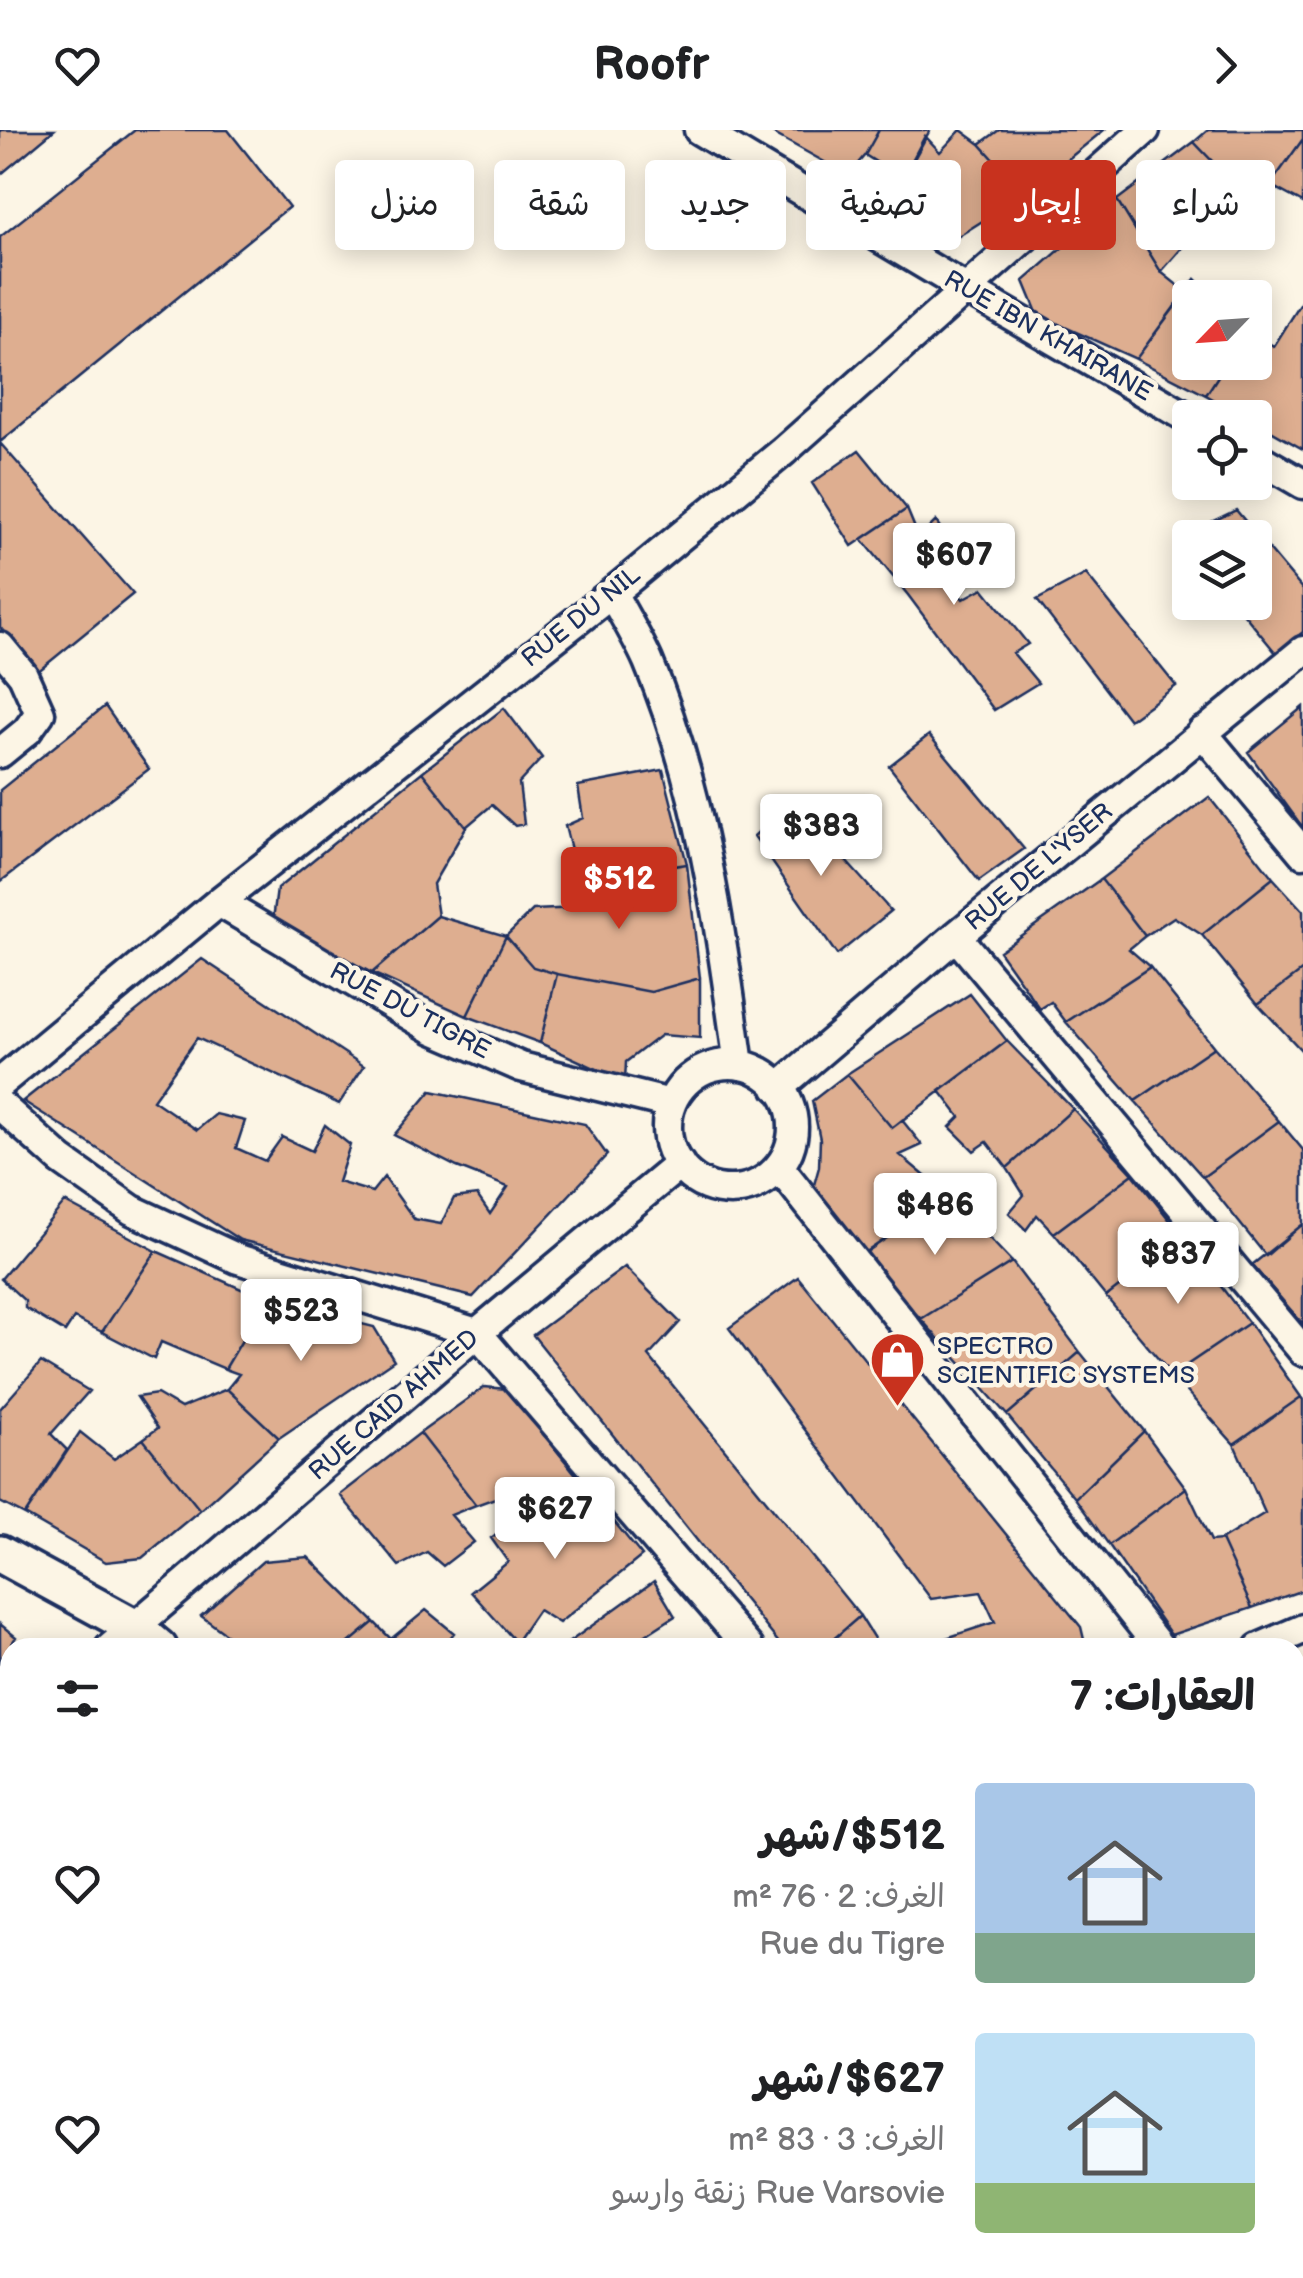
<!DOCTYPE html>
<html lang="ar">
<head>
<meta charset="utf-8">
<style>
  body { margin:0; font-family:"Balsamiq Sans","Playpen Sans Arabic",sans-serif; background:#f6f6f6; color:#202124; direction:rtl; height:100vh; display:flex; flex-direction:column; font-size:38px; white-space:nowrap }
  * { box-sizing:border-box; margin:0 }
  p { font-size:32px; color:#757577 }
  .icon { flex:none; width:55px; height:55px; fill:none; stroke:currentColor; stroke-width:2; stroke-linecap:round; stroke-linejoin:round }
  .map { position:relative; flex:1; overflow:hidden; direction:ltr }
  .drawer { position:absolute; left:0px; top:1508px; width:1305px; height:642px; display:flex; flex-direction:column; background:#fff; border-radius:30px 30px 0 0; box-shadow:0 5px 25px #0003; direction:rtl }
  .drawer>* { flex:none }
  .guide { position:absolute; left:30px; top:30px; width:1245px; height:90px; direction:rtl; display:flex; gap:20px }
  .needle { width:65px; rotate:245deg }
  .controls { position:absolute; left:1172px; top:150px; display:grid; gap:20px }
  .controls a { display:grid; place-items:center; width:100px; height:100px; border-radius:10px; background:#fff; box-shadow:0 5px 25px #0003; font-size:50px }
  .price { position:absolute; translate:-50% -85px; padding:0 22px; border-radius:10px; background:#fff; color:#222; font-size:32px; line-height:65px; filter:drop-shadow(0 2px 5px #0008) }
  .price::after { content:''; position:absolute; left:50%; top:60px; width:30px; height:22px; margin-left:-15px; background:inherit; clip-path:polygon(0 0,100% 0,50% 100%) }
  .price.selected { background:#c8321e; color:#fff }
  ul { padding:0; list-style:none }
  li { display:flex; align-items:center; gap:30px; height:250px; padding:0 50px }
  li span { display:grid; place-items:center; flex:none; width:280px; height:200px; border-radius:10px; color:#555 }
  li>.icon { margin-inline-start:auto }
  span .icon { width:120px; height:120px; fill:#fffc; stroke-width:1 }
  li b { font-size:42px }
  h2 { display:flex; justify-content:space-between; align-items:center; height:120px; padding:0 50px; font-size:42px }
  .tag { padding:0 35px; border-radius:10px; background:#fff; box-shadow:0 5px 25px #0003; font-size:35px; line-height:90px }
  .tag.selected { background:#c8321e; color:#fff }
  header { display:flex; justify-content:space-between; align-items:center; height:130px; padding:0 50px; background:#fff; font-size:45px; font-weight:700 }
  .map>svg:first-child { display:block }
  .building { fill:#deae90; stroke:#1b2f5e; stroke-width:2.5 }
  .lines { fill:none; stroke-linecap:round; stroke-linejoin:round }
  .minor-casing { stroke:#1b2f5e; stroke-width:35 }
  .tertiary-casing { stroke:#1b2f5e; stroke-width:42 }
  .secondary-casing { stroke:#1b2f5e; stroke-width:45 }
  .minor { stroke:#fcf5e5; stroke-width:28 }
  .tertiary { stroke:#fcf5e5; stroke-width:35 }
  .secondary { stroke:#fcf5e5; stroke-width:38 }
  .labels { text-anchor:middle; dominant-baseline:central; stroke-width:9; stroke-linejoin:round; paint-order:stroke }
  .street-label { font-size:25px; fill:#1b2f5e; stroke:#fcf5e5 }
  .poi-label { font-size:25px; fill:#1b2f5e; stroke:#fcf5e5; text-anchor:start }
</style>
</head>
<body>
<header><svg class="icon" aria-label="forward" viewBox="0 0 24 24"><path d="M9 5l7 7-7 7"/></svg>Roofr<svg class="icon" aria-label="heart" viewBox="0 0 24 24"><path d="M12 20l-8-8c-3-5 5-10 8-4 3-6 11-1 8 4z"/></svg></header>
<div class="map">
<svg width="1303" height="2148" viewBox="0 0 1303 2148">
  <rect width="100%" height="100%" fill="#fcf5e5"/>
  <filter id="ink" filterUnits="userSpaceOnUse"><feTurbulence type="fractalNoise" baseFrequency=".01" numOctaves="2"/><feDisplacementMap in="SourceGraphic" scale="20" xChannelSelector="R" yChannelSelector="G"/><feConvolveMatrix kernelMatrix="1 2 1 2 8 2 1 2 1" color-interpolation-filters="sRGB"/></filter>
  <g filter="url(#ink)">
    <path class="building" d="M0,0H54L0,45Z
      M135,0H228L289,77L0,312V107Z
      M767,0H879L865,25L848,45Z
      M879,0H930L903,49L865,25Z
      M961,0L980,14L1025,64L946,114L887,78L925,6L940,22Z
      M999,0H1104L1025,64L980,14Z
      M1208,0H1303V9L1270,55L1243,37L1236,56L1194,12Z
      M1303,9V73L1270,55Z
      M1194,12L1236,56L1161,142L1117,70Z
      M1117,70L1161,142L1186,162L1136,229L1038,185L1024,151Z
      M1195,149L1214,168H1190V232H1227L1206,265L1136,229Z
      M1303,170V319L1255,292V288H1247L1206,265L1227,232H1255V206L1274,216Z
      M0,313L133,464L36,543L0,497Z
      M859,320L907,379L852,416L812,353Z
      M907,379L919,408L936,391L958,427L945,447L963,469L983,458L1028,514L1013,523L1038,553L994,580L908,465L862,409Z
      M1236,380L1303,460V502L1276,523L1234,472H1255V408H1190V419L1180,407Z
      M1086,444L1176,556L1129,590L1037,470Z
      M105,576L149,639L0,752V660Z
      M1303,577V698L1248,622Z
      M504,578L542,628L519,653L524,694L515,696L492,675L466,697L422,642Z
      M929,605L1024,719L979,751L889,636Z
      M663,640L687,734L579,751L565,696L583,688L578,656Z
      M422,642L466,697L433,754L438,786L372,843L273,790L277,759Z
      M1209,667L1273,748L1202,805L1174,787L1145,806L1101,749Z
      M792,671L891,781L837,825L754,706Z
      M687,734L700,848L651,862L557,844L533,837L506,806L533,780L579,778V751Z
      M1273,748L1303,781V840L1258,874L1202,805Z
      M1101,749L1145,806L1129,819L1150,837L1066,892L1051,872L1040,879L999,821Z
      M438,786L506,806L467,886L372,843Z
      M506,806L533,837L557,844L540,913L467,886Z
      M202,829L364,936L339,974L197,908L153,970L197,1000L216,984L245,991L236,1018L265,1031L282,1007L312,1021L325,995L350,1015L338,1052L372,1062L384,1047L414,1089L441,1094L454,1068L477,1065L490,1084L508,1057L457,1037L394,1005L431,961L585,994L607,1025L473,1167L240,1110L23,971Z
      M1150,837L1214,917L1135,971L1066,892Z
      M1303,840V922L1258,874Z
      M557,844L651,862L700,848V908L661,905L626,932L625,952L540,913Z
      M970,864L1007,911L892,998L847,944Z
      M1007,911L1073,979L1007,1038L987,1012L974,1021L950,997L960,987L940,961Z
      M1214,917L1279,991L1203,1047L1135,971Z
      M847,944L892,998L902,990L922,1015L900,1025L949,1066L859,1127L812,1062L819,1037L820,1009L812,971Z
      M1073,979L1133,1044L1054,1103L1037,1085L1026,1100L1009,1083L1024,1065L1007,1038Z
      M1279,991L1303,1020V1094L1266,1126L1203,1047Z
      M1133,1044L1183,1107L1106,1167L1054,1103Z
      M949,1066L1012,1132L921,1189L859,1127Z
      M65,1072L156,1121L102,1202L74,1188L65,1202L25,1178V1171L1,1149Z
      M1303,1094V1194L1252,1135Z
      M1183,1107L1249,1193L1172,1245L1106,1167Z
      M156,1121L266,1170L225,1239L161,1212L154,1229L102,1202Z
      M1012,1132L1080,1222L1007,1285L921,1189Z
      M625,1137L680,1192L649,1226L860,1486L823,1518H783L533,1205Z
      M798,1147L1081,1497L1086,1518H916L995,1492L981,1462L931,1469L729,1198Z
      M266,1170L374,1197L394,1230L279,1308L227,1259L239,1244L225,1239Z
      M1249,1193L1301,1267L1234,1314L1172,1245Z
      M1080,1222L1144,1301L1075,1368L1007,1285Z
      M41,1232L89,1261L51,1304L67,1320L25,1385L0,1372V1279Z
      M484,1257L507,1259L586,1357L508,1395L495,1368L476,1375L420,1303Z
      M227,1259L279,1308L200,1380L143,1309L158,1298L137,1267L157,1264L181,1278Z
      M1301,1267L1303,1270V1460L1252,1478L1221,1410L1265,1383L1234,1314Z
      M1144,1301L1186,1358L1109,1415L1075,1368Z
      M80,1302L114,1329L143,1309L200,1380L142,1428L106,1432L25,1385Z
      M420,1303L476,1375L451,1385L474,1412L443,1436L427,1422L399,1436L340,1365Z
      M586,1357L642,1426L559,1493L538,1480L516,1512L471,1462L508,1432L491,1408L508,1395Z
      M1186,1358L1211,1411L1221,1410L1252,1478L1171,1505L1109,1415Z
      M308,1427L374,1492L343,1518H245L201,1486L263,1431Z
      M654,1451L675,1486L641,1508L643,1518H561Z
      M426,1480L454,1503L442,1518H343L374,1492L391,1509Z
      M860,1486L880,1518H823Z
      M0,1494L16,1507L0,1532Z
      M1303,1557V1672L1295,1660V1560Z
      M10,1634V1759L0,1765V1641Z
      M1295,1770L1303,1784V1915L1295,1919Z
      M0,1844L10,1855V1956L0,1960Z
      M0,2073L10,2085V2140H35L25,2148H0Z
      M1303,2115V2147L1295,2140V2125Z
      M35,2140H57L64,2148H25Z
      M143,2140H261L262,2141L255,2148H133Z
      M377,2140H456L463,2148H384Z
      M637,2140H771L779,2147L628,2148Z
      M967,2140H1006L1015,2148H958Z
      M1057,2140H1125L1119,2148H1052L1060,2143Z"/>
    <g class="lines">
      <defs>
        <path id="minor" d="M699,0L966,159L1190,289
          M1255,326L1303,354
          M612,463C624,486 638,508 648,531C702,659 720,798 739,935
          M0,517L23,545L40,583L27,601L0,623
          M1202,602L1303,723
          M219,772L433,899L521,937L671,974
          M956,806L1303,1221
          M667 997a63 63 0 1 1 126 0a63 63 0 1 1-126 0Z
          M0,953L219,772L612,463L784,321L1145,0
          M778,958L956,806L1303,521
          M0,975L61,1030L132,1080L238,1129L477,1203L749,1518
          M779,1037L1160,1518
          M110,1518L477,1203L680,1034
          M1259,1518L1303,1499
          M0,1607L10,1599
          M1295,1687L1303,1697
          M0,1995L10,1992
          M0,2038L10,2049
          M88,2140L95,2148
          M471,2140L478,2148
          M1265,2140L1271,2148"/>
        <path id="tertiary" d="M0,1424L134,1497L159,1518
          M832,2140L840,2148"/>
        <path id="secondary" d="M1295,2055L1303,2044
          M1229,2148L1235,2140"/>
      </defs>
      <use href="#minor" class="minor-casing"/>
      <use href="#tertiary" class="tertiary-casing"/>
      <use href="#secondary" class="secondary-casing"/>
      <use href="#minor" class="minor"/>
      <use href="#tertiary" class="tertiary"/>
      <use href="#secondary" class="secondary"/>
    </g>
  </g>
  <defs>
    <symbol id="shop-pin" viewBox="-11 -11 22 30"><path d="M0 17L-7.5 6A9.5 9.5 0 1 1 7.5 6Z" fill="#c8321e" stroke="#fcf5e5"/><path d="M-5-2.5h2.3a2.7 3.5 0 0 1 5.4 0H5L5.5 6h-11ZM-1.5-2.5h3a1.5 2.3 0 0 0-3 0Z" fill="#fff"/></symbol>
  </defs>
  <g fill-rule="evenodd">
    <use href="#shop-pin" x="866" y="1198" width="63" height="86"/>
  </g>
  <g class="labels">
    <g class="street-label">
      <text transform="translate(1048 206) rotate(30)">RUE IBN KHAIRANE</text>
      <text transform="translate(581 487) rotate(-39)">RUE DU NIL</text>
      <text transform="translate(1039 737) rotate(-40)">RUE DE L'YSER</text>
      <text transform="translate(410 881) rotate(28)">RUE DU TIGRE</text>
      <text transform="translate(394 1275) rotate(-41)">RUE CAID AHMED</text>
    </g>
    <g class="poi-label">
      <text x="937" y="1216">SPECTRO<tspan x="937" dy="29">SCIENTIFIC SYSTEMS</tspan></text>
    </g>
  </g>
</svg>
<div class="controls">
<a><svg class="needle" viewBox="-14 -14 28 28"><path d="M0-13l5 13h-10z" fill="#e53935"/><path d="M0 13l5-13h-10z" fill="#757577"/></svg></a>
<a><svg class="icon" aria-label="locate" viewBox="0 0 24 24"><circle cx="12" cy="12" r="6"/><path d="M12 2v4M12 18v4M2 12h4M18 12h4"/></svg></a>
<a><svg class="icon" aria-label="layers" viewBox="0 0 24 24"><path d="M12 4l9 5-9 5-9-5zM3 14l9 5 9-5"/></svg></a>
</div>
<b class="price" style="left:954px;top:478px">$607</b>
<b class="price" style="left:821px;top:749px">$383</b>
<b class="price selected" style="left:619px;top:802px">$512</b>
<b class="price" style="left:935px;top:1128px">$486</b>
<b class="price" style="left:1178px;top:1177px">$837</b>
<b class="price" style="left:301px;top:1234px">$523</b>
<b class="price" style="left:555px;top:1432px">$627</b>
<div class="guide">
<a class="tag">شراء</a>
<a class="tag selected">إيجار</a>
<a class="tag">تصفية</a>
<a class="tag">جديد</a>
<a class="tag">شقة</a>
<a class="tag">منزل</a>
</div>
<section class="drawer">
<h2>العقارات: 7<svg class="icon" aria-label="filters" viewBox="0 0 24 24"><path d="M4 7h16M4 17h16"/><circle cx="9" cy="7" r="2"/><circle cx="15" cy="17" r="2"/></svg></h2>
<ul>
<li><span style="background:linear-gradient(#a9c7e8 75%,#7fa58c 0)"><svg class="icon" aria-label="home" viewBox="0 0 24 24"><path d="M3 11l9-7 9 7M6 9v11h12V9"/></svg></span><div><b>$512/شهر</b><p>الغرف: 2 · 76 m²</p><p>Rue du Tigre</p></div><svg class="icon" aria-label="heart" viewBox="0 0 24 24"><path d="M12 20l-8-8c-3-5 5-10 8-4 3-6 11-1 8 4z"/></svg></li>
<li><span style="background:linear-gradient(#bfe0f5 75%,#8fb573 0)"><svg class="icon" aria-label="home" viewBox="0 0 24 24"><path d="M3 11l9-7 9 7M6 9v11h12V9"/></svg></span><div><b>$627/شهر</b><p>الغرف: 3 · 83 m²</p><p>Rue Varsovie زنقة وارسو</p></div><svg class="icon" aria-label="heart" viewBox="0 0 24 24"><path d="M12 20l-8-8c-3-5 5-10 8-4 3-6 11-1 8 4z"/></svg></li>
</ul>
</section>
</div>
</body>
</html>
